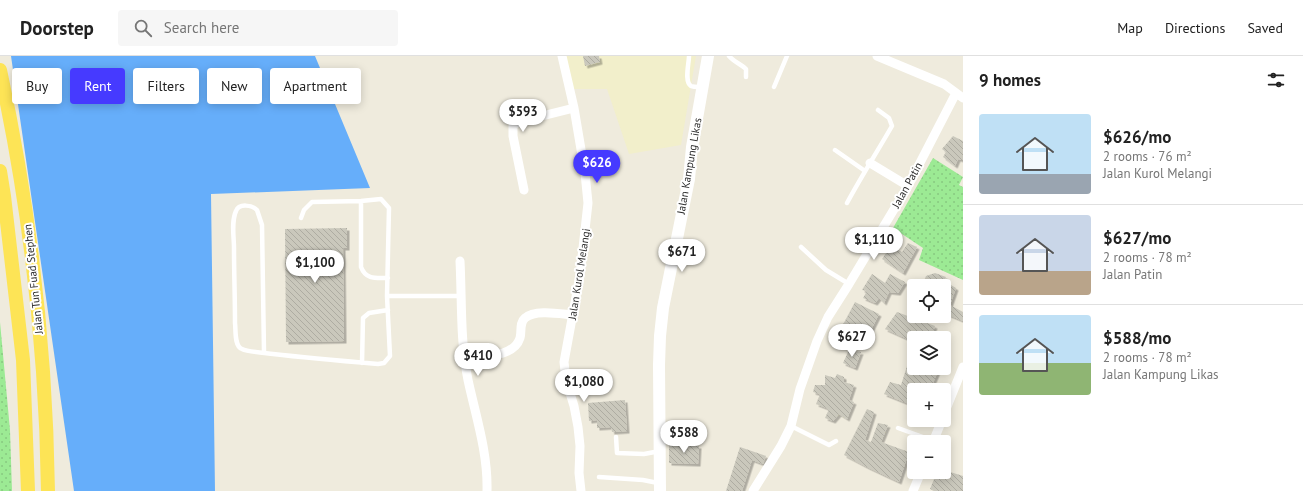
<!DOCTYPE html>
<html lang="en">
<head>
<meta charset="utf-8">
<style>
  body { margin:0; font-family:"PT Sans",sans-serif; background:#f6f6f6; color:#222; height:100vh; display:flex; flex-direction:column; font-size:15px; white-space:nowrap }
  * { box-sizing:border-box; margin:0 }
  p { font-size:13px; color:#767676 }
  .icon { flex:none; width:22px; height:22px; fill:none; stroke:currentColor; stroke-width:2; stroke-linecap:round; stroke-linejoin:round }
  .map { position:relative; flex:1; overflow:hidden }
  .panel { display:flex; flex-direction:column; background:#fff; width:340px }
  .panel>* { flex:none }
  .hud { position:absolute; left:12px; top:12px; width:380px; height:36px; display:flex; gap:8px }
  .fabs { position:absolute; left:907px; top:223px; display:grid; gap:8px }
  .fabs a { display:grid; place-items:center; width:44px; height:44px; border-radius:4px; background:#fff; box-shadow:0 2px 10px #0003; font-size:20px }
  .price { position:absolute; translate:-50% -34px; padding:0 9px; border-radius:14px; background:#fff; color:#222; font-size:13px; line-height:26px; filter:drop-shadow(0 1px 2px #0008) }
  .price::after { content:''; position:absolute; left:50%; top:24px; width:12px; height:9px; margin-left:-6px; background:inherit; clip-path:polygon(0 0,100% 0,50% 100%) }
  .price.selected { background:#463aff; color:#fff }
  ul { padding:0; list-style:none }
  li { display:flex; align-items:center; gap:12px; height:100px; padding:0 16px }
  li+li { border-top:1px solid #e0e0e0 }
  li span { display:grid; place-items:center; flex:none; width:112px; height:80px; border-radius:4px; color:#555 }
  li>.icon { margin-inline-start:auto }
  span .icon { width:48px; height:48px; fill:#fffc; stroke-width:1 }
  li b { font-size:17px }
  h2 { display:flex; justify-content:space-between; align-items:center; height:48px; padding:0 16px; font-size:17px }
  .chip { padding:0 14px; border-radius:4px; background:#fff; box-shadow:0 2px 10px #0003; font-size:14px; line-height:36px }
  .chip.selected { background:#463aff; color:#fff }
  header { display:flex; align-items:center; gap:24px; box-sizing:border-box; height:56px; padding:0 20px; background:#fff; border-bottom:1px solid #e0e0e0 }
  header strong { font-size:19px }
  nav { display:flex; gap:22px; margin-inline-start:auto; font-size:14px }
  .search { width:280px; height:36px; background:#f6f6f6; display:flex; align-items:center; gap:10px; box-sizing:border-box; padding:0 14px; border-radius:4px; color:#767676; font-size:15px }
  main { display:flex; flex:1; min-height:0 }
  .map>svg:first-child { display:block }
  .education { fill:#f2efcb }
  .park { fill:url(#park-dots) }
  .water { fill:#66aefa }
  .building { fill:url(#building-back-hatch); filter:url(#shadow) }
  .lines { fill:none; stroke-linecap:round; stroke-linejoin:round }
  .service { stroke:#fff; stroke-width:4.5 }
  .minor { stroke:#fff; stroke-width:9 }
  .secondary { stroke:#fff; stroke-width:12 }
  .trunk { stroke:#fde456; stroke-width:14 }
  .labels { text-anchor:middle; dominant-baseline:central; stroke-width:4; stroke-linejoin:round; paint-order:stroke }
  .street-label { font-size:11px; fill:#2c2c2c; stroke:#fff }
</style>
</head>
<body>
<header>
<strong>Doorstep</strong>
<div class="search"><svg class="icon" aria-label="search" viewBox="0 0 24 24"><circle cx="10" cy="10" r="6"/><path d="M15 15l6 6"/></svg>Search here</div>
<nav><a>Map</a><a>Directions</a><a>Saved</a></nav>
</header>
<main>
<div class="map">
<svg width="963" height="435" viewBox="0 0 963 435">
  <defs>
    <pattern id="park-dots" width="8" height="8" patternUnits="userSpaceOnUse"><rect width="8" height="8" fill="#9cea94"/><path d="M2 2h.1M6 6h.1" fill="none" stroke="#87c980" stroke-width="1.8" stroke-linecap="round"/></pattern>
    <pattern id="building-back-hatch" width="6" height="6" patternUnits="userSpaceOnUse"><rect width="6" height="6" fill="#cac8bc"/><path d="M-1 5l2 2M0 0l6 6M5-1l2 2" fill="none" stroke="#aeaca2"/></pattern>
    <filter id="shadow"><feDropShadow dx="2.5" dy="2.5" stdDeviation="0" flood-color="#0004"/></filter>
  </defs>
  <rect width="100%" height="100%" fill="#efebdd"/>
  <path class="education" d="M564,0H696L681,89L629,98L607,33H571Z"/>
  <path class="park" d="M933,102L963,121L959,129L963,131V224L919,204L923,192L893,172Z
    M0,266L10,374L12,435H0Z"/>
  <path class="water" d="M11,0H315L370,132L211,138L215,435H74Z"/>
  <path class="building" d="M583,0H599L600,6L585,10Z
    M953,80L963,85V103L962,104L958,103L955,110L943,101L946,96L942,93Z
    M347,172V192H343L344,285L286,286L285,173Z
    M908,187L917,191L903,217L882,203L891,190L902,196Z
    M935,217L946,221L944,225L956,232L950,249L963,256V265L944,257V230H922L926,220Z
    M872,218L885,227L890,218L905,226L898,237L889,236L884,247L879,242L875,247L863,242L867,235L862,234Z
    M855,246L879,258L863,290L839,276Z
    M897,256L935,270L931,282H914V286L885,273Z
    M849,294L861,296L855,312L843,307Z
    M908,307L914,309V312H925L938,315L930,334H914V350L884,338L890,326L901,329Z
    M837,318L844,321V326L854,329L849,344L854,346L847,363L839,358L833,365L825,362L829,353L816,348L820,338L813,336L815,329H825V319L835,322Z
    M625,344L627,375L612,376L611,371L597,372V364L589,365L588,347Z
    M867,353L874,356L865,384L871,386L878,367L888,369L881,386L909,396L899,426L867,411L844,399Z
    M669,389L699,390L698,408L669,407Z
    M740,391L766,400L763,408L752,404L742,435H726Z
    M944,414L963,420V435H935L930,433L937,416H944Z"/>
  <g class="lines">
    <path class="service" d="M689,0C689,7 684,26 691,30C693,31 698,31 701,31
      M729,0C734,6 741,8 746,13V21
      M774,31L787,0
      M835,94L865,115
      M361,145V211C366,224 376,222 388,222
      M847,147C861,121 877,96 892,70L889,62L878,54
      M801,191L826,214L849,228
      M387,240H462
      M264,296L262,169L257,154C252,149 239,147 236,155C231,166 234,181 234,192C234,217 235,242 235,267C236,274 234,290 242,293C248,296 265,297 273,298C308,302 343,305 378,308L384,307L390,300L387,240L389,152L381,143L361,145L312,146L304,154L301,162
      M362,307L363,262L369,257L388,254
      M791,370L829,389L836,385
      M898,372L934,385
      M616,381L617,397L644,398L660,395
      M599,421L643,424L658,427"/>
    <path class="minor" d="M562,0L574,52L585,117L588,147L580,219L564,306L566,324L574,350L578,371L580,390L579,417L581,435
      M877,0L944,28L963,42
      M870,107L908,130
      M524,134L513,80V70L518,66L574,52
      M460,205C462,244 460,285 468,324C476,361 488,397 487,435
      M478,299C492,301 515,298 520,282C522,276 519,267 525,262C535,253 561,258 573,259
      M944,358L963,311
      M933,386L942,364
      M753,435L781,390L791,370L800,333L817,285L828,261L849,228L908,130L956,37
      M913,435L921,416"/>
    <path class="secondary" d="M660,435L659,309L660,280L663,252L689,123L692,91L708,0"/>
    <path class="trunk" d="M0,14C30,152 46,294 48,435
      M0,115L4,140L23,304L28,435"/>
  </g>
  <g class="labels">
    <g class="street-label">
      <text transform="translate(689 110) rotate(-80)">Jalan Kampung Likas</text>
      <text transform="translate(907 129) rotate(-61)">Jalan Patin</text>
      <text transform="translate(579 218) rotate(-81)">Jalan Kurol Melangi</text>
      <text transform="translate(33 223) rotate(-96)">Jalan Tun Fuad Stephen</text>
    </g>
  </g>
</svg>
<div class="fabs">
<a><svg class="icon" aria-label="locate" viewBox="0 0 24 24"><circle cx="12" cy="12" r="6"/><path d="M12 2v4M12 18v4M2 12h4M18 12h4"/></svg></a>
<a><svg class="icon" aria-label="layers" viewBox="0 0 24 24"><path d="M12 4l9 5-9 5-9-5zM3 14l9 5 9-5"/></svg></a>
<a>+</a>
<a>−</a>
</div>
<b class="price" style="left:523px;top:77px">$593</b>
<b class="price selected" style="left:597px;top:128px">$626</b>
<b class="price" style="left:874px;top:205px">$1,110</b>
<b class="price" style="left:682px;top:217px">$671</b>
<b class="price" style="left:315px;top:228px">$1,100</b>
<b class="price" style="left:852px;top:302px">$627</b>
<b class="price" style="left:478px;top:321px">$410</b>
<b class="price" style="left:584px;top:347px">$1,080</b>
<b class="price" style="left:684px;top:398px">$588</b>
<div class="hud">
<a class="chip">Buy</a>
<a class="chip selected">Rent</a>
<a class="chip">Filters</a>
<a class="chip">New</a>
<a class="chip">Apartment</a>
</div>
</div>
<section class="panel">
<h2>9 homes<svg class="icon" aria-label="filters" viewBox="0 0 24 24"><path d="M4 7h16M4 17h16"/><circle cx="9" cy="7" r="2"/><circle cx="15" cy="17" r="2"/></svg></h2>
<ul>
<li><span style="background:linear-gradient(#bfe0f5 75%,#9aa5b1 0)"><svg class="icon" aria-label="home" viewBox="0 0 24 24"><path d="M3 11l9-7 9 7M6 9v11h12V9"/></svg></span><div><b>$626/mo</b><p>2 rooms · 76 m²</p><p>Jalan Kurol Melangi</p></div></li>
<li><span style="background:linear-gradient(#c9d6e8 70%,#b9a48a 0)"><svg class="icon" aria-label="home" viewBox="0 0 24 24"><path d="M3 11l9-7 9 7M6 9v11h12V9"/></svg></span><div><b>$627/mo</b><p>2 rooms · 78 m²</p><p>Jalan Patin</p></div></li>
<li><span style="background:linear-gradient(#bfe0f5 60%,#8fb573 0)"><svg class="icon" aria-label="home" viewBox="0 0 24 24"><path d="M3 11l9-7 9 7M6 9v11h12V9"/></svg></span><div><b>$588/mo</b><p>2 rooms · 78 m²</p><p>Jalan Kampung Likas</p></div></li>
</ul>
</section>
</main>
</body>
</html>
